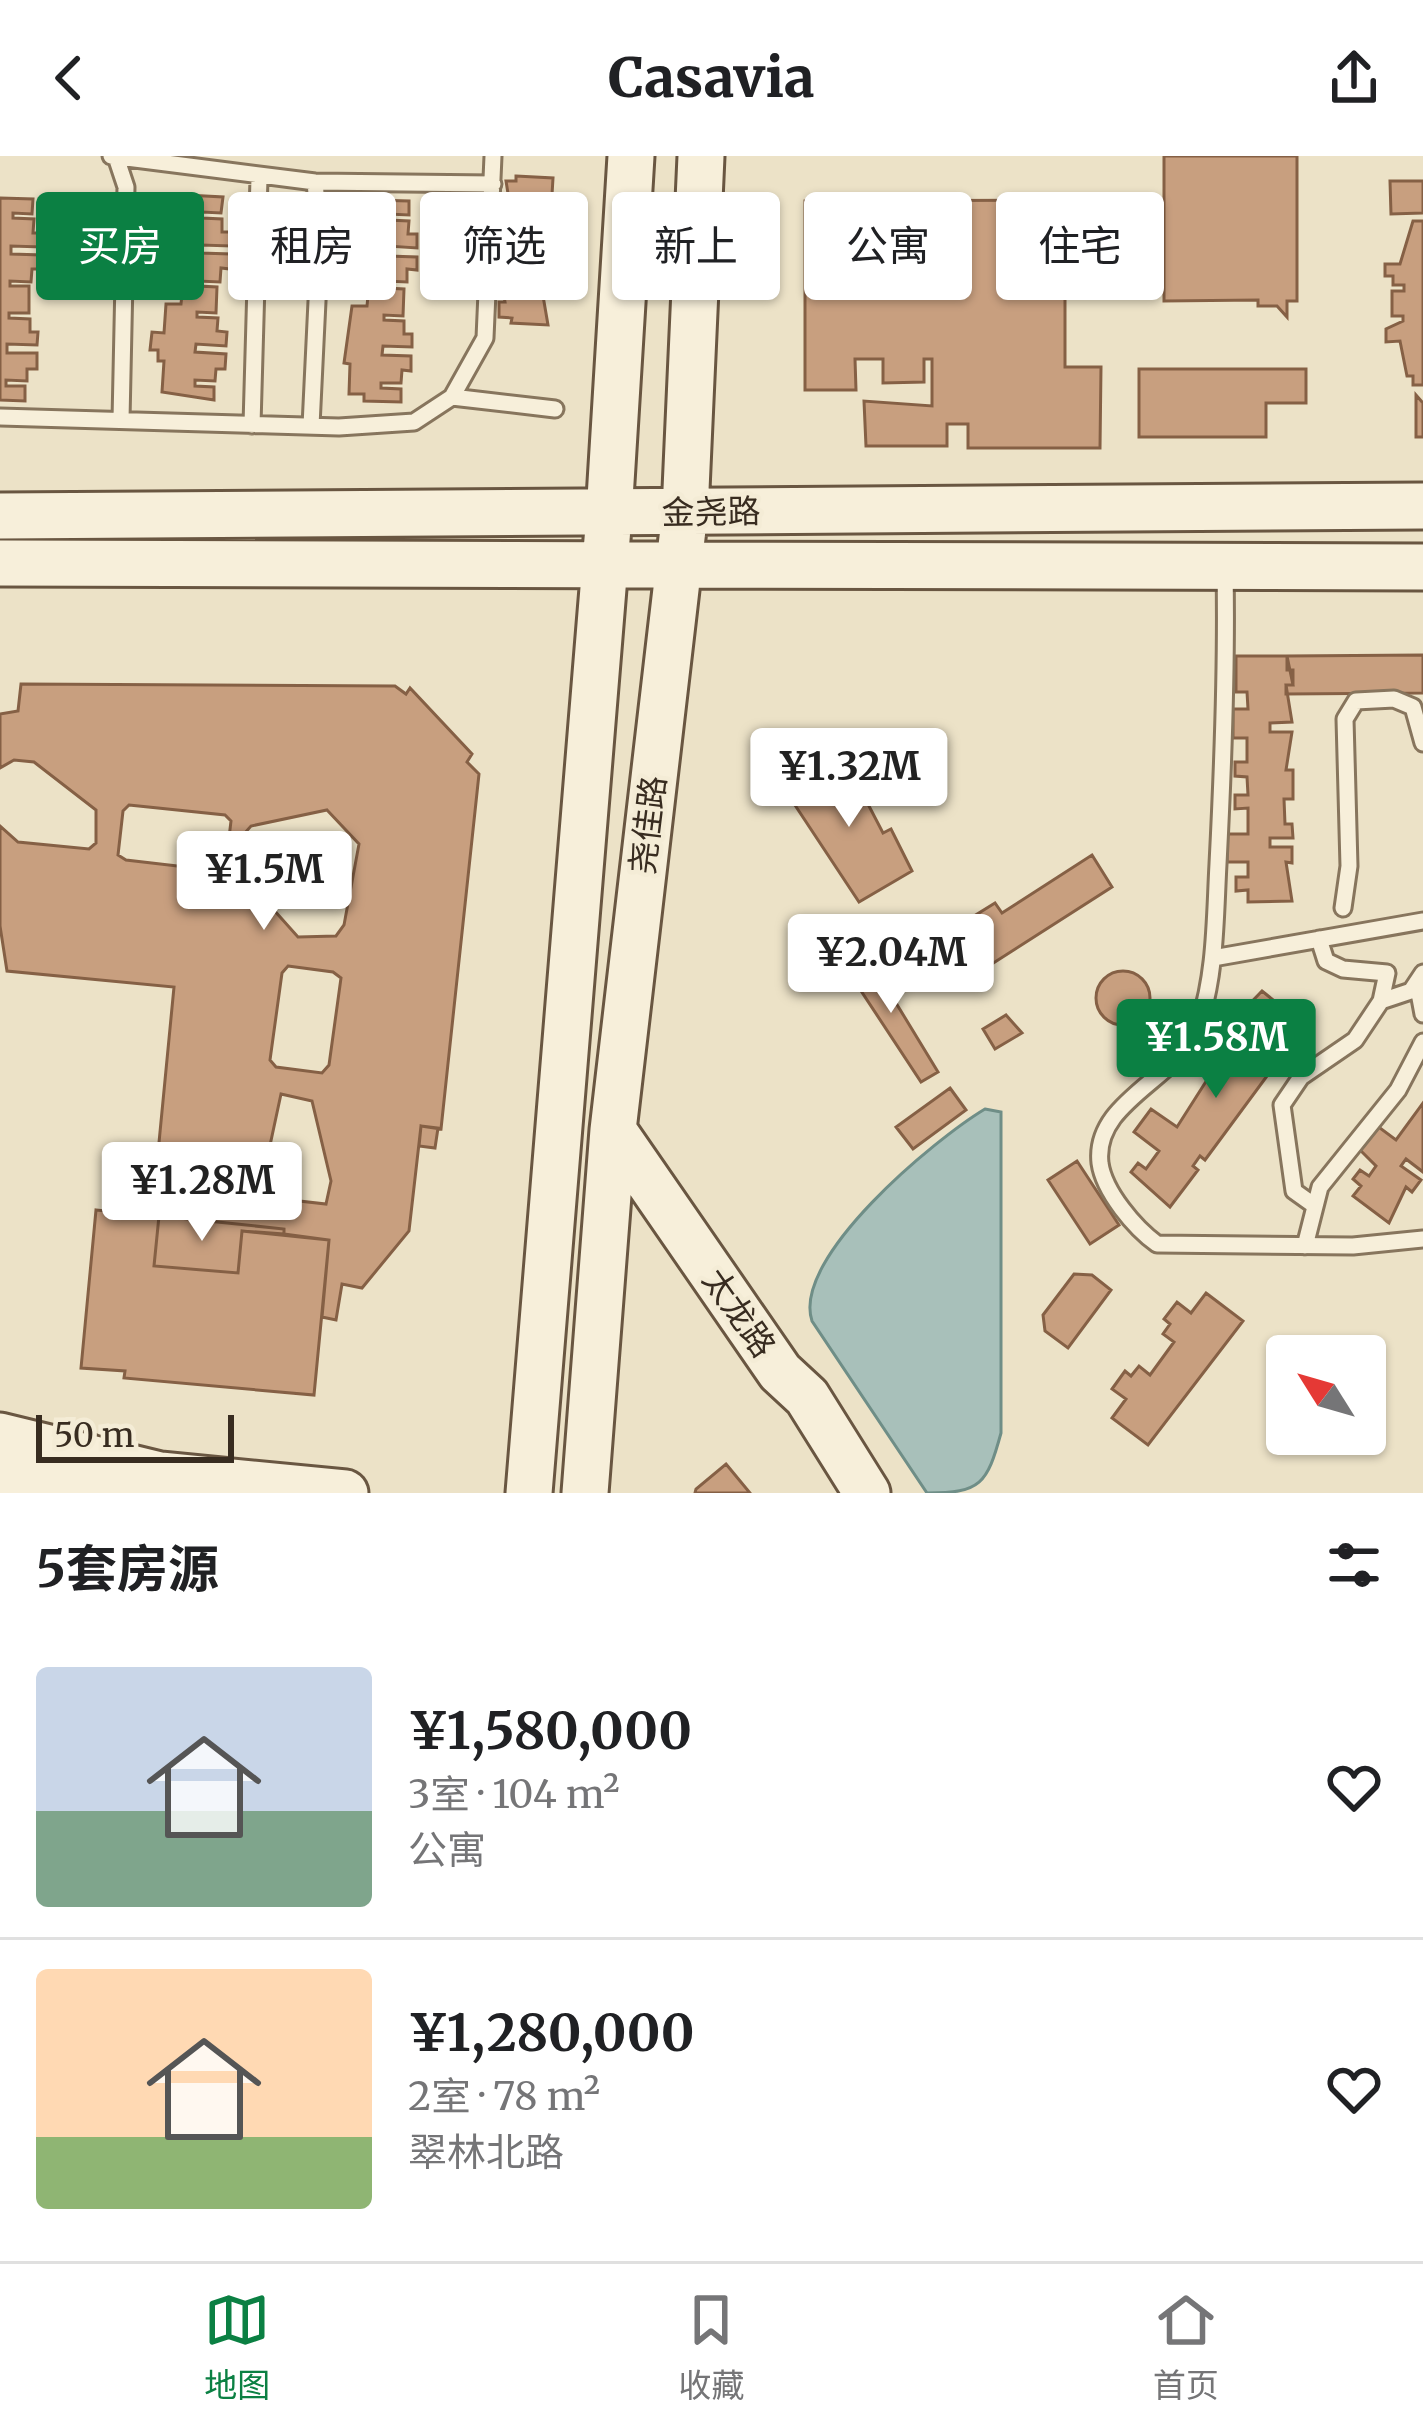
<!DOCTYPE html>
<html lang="zh">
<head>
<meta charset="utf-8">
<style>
  body { margin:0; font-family:Merriweather,"Noto Sans SC",serif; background:#f6f6f6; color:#202124; height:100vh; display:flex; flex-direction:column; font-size:45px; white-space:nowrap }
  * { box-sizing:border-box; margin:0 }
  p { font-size:39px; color:#757577 }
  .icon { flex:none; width:66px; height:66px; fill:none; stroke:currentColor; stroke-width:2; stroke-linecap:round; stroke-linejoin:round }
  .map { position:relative; height:1337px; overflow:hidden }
  .side { display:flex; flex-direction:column; background:#fff; flex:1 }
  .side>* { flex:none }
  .top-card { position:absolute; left:36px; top:36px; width:1353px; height:108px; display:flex; gap:24px }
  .needle { width:78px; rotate:307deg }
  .buttons { position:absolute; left:1266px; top:1179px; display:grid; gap:24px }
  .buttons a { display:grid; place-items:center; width:120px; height:120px; border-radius:12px; background:#fff; box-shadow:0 3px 9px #0004; font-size:60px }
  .scale { position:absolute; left:36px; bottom:30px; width:198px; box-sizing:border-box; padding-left:12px; border:6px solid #382c20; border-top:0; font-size:33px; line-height:42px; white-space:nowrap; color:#382c20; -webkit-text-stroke:9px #f4ecd6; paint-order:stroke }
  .price { position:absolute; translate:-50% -102px; padding:0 27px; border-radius:12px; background:#fff; color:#222; font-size:39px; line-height:78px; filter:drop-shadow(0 3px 6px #0008) }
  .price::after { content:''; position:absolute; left:50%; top:72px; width:36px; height:27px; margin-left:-18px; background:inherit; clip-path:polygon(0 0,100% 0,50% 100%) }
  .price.selected { background:#0b8043; color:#fff }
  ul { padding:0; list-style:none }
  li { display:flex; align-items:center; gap:36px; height:300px; padding:0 36px }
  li+li { border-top:3px solid #e0e0e0 }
  li span { display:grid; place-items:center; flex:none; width:336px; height:240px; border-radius:12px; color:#555 }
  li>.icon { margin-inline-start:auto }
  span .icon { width:144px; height:144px; fill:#fffc; stroke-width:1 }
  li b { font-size:51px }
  h2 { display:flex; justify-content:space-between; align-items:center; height:144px; padding:0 36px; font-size:51px }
  .pill { padding:0 42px; border-radius:12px; background:#fff; box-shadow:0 3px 9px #0004; font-size:42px; line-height:108px }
  .pill.selected { background:#0b8043; color:#fff }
  header { display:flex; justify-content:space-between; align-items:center; height:156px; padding:0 36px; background:#fff; font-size:54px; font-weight:800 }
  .menu { display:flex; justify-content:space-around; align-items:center; height:168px; border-top:3px solid #e0e0e0; background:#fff; font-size:33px; color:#757577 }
  .menu a { display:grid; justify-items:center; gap:6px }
  .menu .selected { color:#0b8043 }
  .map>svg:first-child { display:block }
  .water { fill:#a8c0ba; stroke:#6f8e87; stroke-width:3 }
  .building { fill:#c89f7f; stroke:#856045; stroke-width:3; fill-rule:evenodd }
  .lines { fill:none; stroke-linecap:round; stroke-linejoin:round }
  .lane-casing { stroke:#87755d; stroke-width:21 }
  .secondary-casing { stroke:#695641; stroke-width:51 }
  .lane { stroke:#f7efda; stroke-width:15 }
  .secondary { stroke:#f7efda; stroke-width:45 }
  .labels { text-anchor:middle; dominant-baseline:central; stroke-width:9; stroke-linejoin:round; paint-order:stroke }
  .street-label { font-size:33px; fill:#382c20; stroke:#f4ecd6 }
</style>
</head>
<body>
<header><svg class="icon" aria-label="back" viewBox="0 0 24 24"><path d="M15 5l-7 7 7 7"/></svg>Casavia<svg class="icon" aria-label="share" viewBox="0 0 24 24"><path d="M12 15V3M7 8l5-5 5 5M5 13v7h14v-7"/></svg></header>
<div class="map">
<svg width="1423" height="1337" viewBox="0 0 1423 1337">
  <rect width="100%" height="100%" fill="#ece2c7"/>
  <path class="water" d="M985,953L1001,956V1277C987,1328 981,1337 927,1337L812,1165C791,1102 935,983 985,953Z"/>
  <path class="building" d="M1164,0H1297V145H1287V161L1277,150H1258V144L1164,145Z
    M516,20L553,22L552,39L547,38V54H553L551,88H543V102H550L549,135L542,134L548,169L511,167L512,162L499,161V146H505L501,122L513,123L514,113H501L502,97L508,98L502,73L516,74V64H503L504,50H510L506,25H516Z
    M1390,25H1423V57L1391,58Z
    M186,39L223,41L221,57L202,56V62L222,63V76H232L231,90L201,89L200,97L231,98L230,113L221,112L220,126L198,125V130L217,131L216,157L197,156V161L218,162L217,175L227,176L226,190L196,188L195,196L226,198L225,213H216L215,225L195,224V230L214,231V244L162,236L164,205H158V194H150L152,176L164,177L166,148H181L182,138L167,137L169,105L154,104L156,88H162L163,79H169L171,48L185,49Z
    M0,42L33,43L32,58L13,57V62L34,63L33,77H43L42,91L11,90V98L42,99L41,113H32L31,126L10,125V130H29V157H9V162L30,163V176H38L37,189L7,188V197H37V213H27V225L6,224V230H25V245L0,244Z
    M372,44L409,45V59L388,58V64L409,65L408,78H417V92L388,90V100L417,101V114L407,113V126L385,125V132L404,133L403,160L384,159V164L404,165V178H412V191L383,190L382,199L411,200V215L402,214L401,227H381V232L401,233V246L364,245V238H349L350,208L344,207L352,150H367L368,140L354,139L349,79H356L357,50H371Z
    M1065,44V211H1101L1100,292H968V268H947V290H866L864,245L932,250V203H924V226L883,227V203H855L856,234H805V45Z
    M1413,65H1423V229H1413V220H1407L1400,185L1386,186V173L1403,165V160H1392V135H1404V129H1393V120H1385V108H1400Z
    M1139,213H1306V247H1266V281H1139Z
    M1416,239L1423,247V281H1416Z
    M1423,499V537L1286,538V529H1293L1287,500Z
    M1236,500H1287V514H1293V529H1286L1292,566L1270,567V576H1292L1286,614H1293V643H1284L1285,668H1292L1293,682H1270V691H1292V707L1286,706L1292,745L1248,746V734L1236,735V721H1248V706H1227V678H1248V652L1235,653V639H1248L1247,621L1235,620V606H1247V582H1233V553H1248L1247,536H1236Z
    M21,528L395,530L406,538L410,532L472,598L467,606L479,618L441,973L421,970L409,1075L362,1132L342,1128L336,1164L322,1161L329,1084L284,1078V1073L152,1059L174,831L7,815L0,770V670L18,686L89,693L96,687V654L34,606L14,604L0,612V558L18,555ZM129,649L225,659L231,665L226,707L220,715L126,704L118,699L123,655ZM327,654L359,688L344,769L336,780L298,781L240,716L243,679L251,670ZM288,810L333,816L341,822L329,909L322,917L276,911L270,904L282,817ZM281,938L312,945L331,1025L326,1048L282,1043L263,1022Z
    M843,600L883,677L891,673L912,715L859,746L785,634Z
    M1092,699L1112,731L959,829L942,802L976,780L966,765L995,747L1002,757Z
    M865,796L938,916L921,926L844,809Z
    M1096 842a27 27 0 1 1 54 0a27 27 0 1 1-54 0Z
    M1262,835L1277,847L1273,851L1306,870L1275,911L1270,907L1263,917L1267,920L1205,1004L1200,1000L1193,1010L1198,1014L1170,1051L1131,1016L1138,1007L1146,1013L1159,995L1134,976L1151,953L1177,971L1214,913L1218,916L1249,875L1234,864Z
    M1006,859L1022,877L995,893L983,873Z
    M950,932L966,954L913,993L896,971Z
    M1423,947V1016L1406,1003L1401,1010L1421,1024L1412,1036L1406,1031L1389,1067L1353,1040L1361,1030L1353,1023L1360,1014L1369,1020L1376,1010L1358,992L1376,969L1396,984Z
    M421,970L438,972L435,992L419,990Z
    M1077,1005L1119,1069L1090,1088L1048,1024Z
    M96,1054L159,1060L154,1110L238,1117L242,1075L329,1084L314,1239L124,1222L125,1215L81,1212Z
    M159,1060L284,1073V1078L242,1075L238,1117L154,1110Z
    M1074,1118L1092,1119L1111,1134L1068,1192L1045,1175L1043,1159Z
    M1206,1137L1243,1165L1148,1289L1112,1262L1126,1243L1112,1233L1125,1215L1131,1220L1139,1210L1150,1219L1174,1186L1163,1178L1170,1168L1164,1163L1177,1146L1191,1157Z
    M726,1308L750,1337H695L696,1333Z"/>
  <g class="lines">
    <defs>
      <path id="lane" d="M111,0L315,26L493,28
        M116,1L126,31L121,264
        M452,241L555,253
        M0,261L339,271L414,266L452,241L485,182L493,0
        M252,269L259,22
        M311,270L320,83L315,26
        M1225,415C1227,513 1223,610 1218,708C1215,762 1216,819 1198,871C1179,923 1093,945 1100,1007C1104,1036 1135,1072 1157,1088L1353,1090L1423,1083
        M1343,752L1349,710L1345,563L1356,545L1394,543L1413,551L1423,587
        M1319,783L1326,805L1343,813L1387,817L1381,845L1411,835L1423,817
        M1213,802L1423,765
        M1417,826L1423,858
        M1315,1050L1294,1035L1282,949L1301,921L1355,884L1381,845
        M1305,1090L1320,1031L1398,934L1423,886"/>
      <path id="secondary" d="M0,360L1423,350
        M0,407L1423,411
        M613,974L780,1216L807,1241L867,1337
        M0,1280L160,1319L345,1337
        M0,1318L120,1337
        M529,1337L609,359L631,0
        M585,1337L613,974L685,356L701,0"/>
    </defs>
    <use href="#lane" class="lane-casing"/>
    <use href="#secondary" class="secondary-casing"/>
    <use href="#lane" class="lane"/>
    <use href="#secondary" class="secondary"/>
  </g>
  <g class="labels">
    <g class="street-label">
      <text transform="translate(711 356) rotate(-1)">金尧路</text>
      <text transform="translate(648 669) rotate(-83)">尧佳路</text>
      <text transform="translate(739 1157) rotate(55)">太龙路</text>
    </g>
  </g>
</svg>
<div class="buttons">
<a><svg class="needle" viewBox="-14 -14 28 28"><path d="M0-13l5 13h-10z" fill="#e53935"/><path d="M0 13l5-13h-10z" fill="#757577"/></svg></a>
</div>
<div class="scale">50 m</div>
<b class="price" style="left:849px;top:674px">¥1.32M</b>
<b class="price" style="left:264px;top:777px">¥1.5M</b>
<b class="price" style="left:891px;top:860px">¥2.04M</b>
<b class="price selected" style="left:1216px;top:945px">¥1.58M</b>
<b class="price" style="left:202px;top:1088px">¥1.28M</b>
<div class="top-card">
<a class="pill selected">买房</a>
<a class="pill">租房</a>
<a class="pill">筛选</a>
<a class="pill">新上</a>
<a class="pill">公寓</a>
<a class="pill">住宅</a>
</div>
</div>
<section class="side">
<h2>5套房源<svg class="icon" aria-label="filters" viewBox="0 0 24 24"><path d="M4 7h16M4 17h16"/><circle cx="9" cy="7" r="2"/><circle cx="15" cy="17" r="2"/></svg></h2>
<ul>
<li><span style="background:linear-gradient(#c9d6e8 60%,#7fa58c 0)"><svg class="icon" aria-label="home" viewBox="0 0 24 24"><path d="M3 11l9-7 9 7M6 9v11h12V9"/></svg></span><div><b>¥1,580,000</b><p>3室 · 104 m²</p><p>公寓</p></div><svg class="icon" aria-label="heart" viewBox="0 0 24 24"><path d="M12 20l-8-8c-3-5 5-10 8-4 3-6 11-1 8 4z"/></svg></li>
<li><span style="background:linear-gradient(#ffd9b3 70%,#8fb573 0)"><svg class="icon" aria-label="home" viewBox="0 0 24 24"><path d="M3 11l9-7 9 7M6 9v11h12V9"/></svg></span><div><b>¥1,280,000</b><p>2室 · 78 m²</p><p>翠林北路</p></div><svg class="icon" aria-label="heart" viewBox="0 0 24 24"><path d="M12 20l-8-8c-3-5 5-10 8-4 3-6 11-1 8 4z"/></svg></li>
</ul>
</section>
<nav class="menu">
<a class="selected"><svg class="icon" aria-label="map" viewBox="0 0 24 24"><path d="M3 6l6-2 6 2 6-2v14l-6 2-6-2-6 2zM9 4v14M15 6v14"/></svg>地图</a>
<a><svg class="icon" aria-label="saved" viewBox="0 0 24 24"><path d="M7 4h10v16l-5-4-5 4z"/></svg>收藏</a>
<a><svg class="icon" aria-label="home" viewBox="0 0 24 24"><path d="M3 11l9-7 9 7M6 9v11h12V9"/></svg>首页</a>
</nav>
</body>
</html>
